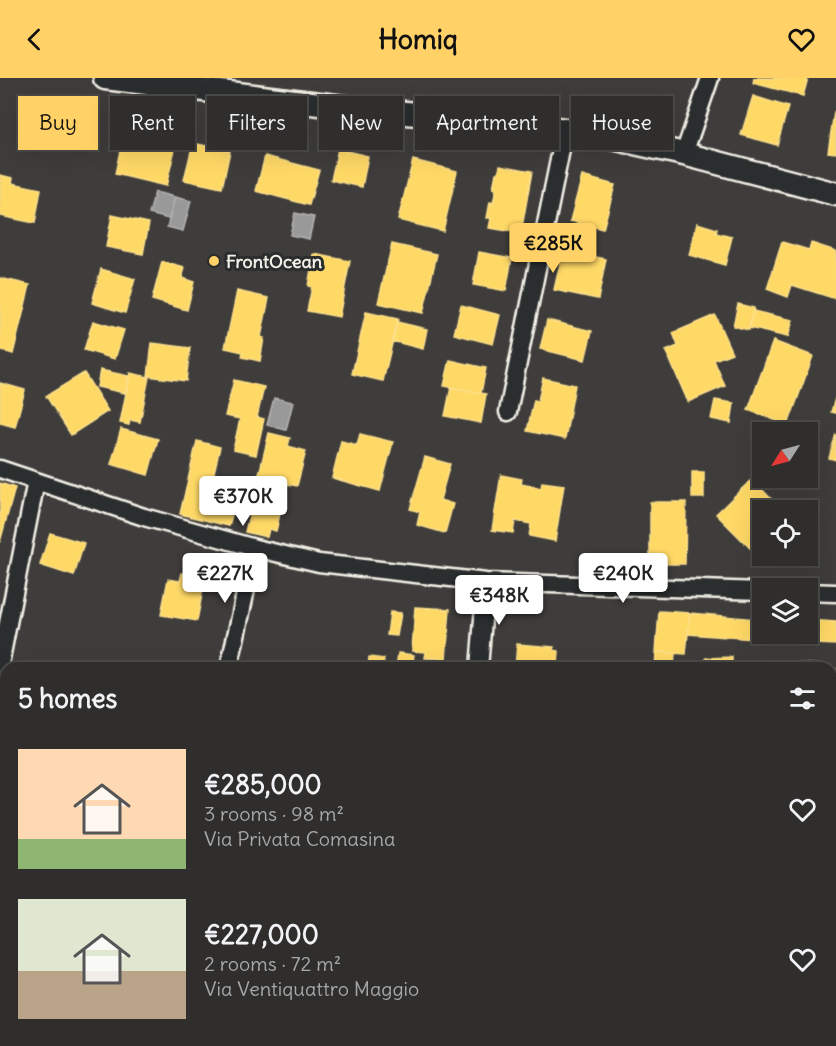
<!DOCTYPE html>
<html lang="en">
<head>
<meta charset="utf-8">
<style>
  body { margin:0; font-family:Delius,sans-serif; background:#373634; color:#f1f3f6; height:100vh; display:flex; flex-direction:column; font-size:22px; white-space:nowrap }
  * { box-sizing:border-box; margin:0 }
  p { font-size:20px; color:#a7a8a9 }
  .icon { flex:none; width:33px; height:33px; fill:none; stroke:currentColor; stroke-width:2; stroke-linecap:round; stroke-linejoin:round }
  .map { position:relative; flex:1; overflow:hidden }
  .drawer { position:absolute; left:0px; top:584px; width:837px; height:386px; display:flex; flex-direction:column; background:#2f2e2c; border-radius:18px 18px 0 0; box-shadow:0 6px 24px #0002,0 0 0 2px #4a4a48 }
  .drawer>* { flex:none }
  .banner { position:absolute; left:18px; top:18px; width:801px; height:54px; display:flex; gap:12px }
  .needle { width:39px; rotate:234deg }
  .fabs { position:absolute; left:752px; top:344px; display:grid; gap:12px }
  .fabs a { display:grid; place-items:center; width:66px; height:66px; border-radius:0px; background:#2f2e2c; box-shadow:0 6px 24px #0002,0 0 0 2px #4a4a48; font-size:30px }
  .price { position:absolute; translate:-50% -51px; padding:0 14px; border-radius:6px; background:#fff; color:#222; font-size:20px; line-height:39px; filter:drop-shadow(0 2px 3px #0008) }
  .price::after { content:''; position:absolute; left:50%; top:36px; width:18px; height:14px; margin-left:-9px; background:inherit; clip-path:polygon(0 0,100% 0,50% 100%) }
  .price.selected { background:#ffd166; color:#111 }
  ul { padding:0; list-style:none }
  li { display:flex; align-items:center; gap:18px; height:150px; padding:0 18px }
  li span { display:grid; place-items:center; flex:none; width:168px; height:120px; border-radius:0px; color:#555 }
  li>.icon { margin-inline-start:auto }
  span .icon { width:72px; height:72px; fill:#fffc; stroke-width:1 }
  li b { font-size:26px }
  h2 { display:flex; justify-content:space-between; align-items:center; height:72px; padding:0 18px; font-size:26px }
  .tag { padding:0 21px; border-radius:0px; background:#2f2e2c; box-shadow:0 6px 24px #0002,0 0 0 2px #4a4a48; font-size:21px; line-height:54px }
  .tag.selected { background:#ffd166; color:#111 }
  header { display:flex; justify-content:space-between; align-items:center; height:78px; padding:0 18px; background:#ffd166; color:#111; font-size:27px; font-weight:700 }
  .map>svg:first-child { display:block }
  .homes { fill:#ffd966; stroke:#fce08d; stroke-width:1.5 }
  .shops { fill:#e06666; stroke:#e6908d; stroke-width:1.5 }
  .schools { fill:#6fa8dc; stroke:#97bee0; stroke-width:1.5 }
  .public { fill:#76a5af; stroke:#9cbcc0; stroke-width:1.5 }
  .industry { fill:#999; stroke:#b4b3b1; stroke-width:1.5 }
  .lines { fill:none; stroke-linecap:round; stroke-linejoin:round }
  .street-casing { stroke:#f4f1e8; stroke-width:21 }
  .secondary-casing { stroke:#f4f1e8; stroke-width:27 }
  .street { stroke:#2a2d2e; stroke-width:16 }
  .secondary { stroke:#2a2d2e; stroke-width:22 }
  .poi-dot { fill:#ffd166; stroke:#2a2d2e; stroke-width:2 }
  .labels { text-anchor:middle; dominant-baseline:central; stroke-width:6; stroke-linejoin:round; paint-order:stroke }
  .poi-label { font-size:18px; font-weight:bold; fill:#f4f1e8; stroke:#2a2d2e; text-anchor:start }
</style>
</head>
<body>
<header><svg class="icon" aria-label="back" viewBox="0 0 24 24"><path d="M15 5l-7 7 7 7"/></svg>Homiq<svg class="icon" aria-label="heart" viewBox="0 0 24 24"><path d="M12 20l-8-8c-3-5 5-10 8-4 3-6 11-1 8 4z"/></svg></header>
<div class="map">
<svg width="836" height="968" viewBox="0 0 836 968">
  <rect width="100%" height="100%" fill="#3f3d3b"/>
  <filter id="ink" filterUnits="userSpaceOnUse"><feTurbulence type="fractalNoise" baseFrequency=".0167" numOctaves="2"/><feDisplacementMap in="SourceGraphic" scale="12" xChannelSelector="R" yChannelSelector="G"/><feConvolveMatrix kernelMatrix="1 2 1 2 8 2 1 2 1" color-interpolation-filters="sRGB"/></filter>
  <g filter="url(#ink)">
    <path class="homes" d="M754,0H808L803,18L753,5Z
      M753,18L788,29L777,67L741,57Z
      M834,34L836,35V75L828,74Z
      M123,59L175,71L166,108L115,96Z
      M193,65L230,73L222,110L184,102Z
      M338,71L368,78L362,109L331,102Z
      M265,78L319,92L309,127L256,113Z
      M413,82L457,93L443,153L398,142Z
      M500,87L532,93L521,155L489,150L491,140H487L490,124L493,125L496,111L493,110L496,95L498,96Z
      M0,97L13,100L12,105L41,111L35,145L0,138Z
      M582,98L615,107L603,151L570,143Z
      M112,137L149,145L143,176L106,169Z
      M697,145L717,151L716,155L732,159L725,187L689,177Z
      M782,164L809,172L811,165L836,173V221L792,207L788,219L767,211Z
      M392,166L437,176L423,235L378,225Z
      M563,172L606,181L598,221L554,212Z
      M479,174L512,180L506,213L473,207Z
      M314,176L350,183L339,239L307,233L312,209L308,208Z
      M162,184L185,190L182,200L194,204L187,232L152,222Z
      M101,191L135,201L125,235L92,225Z
      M0,200L30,207L13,276L0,272Z
      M237,213L269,220L261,259L264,260L260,283L242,279L243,274L225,270Z
      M738,226L754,230L749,252L733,248Z
      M461,227L500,237L493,266L454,256Z
      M753,233L793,242L788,259L749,250Z
      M366,234L398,241L383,303L352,296Z
      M715,237L732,275L714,282L725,308L688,324L666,273L678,268L673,255Z
      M547,242L592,253L585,282L540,271Z
      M93,243L124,252L115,281L84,272Z
      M397,244L427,251L423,271L392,263Z
      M773,263L813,278L788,347L748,332Z
      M152,265L190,270L186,303L148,298Z
      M450,282L486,290L481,315L444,308Z
      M100,292L129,298L125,315L97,309Z
      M84,295L108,333L71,357L46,318Z
      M130,295L149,299L140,344L130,342L129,347L120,345Z
      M543,300L575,307L565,361L527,353L534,322L538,323Z
      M234,302L264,309L257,339L264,341L256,377L233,372L240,341L225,338Z
      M0,305L25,312L15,349L0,345Z
      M451,309L486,316L481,345L445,338Z
      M836,317V335L831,334Z
      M715,322L734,325L731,345L711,341Z
      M121,351L158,361L148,397L111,386Z
      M269,355L290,360L288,368L306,373L297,408L287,406L276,453L269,451L267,459L245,454Z
      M360,356L393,364L380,413L332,400L341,363L357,367Z
      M836,356V382L829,380Z
      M197,363L220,369L209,416L236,423L229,448L180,436Z
      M425,379L450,386L440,422L453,426L445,455L417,447L420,434L410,431Z
      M692,394H704V420H692Z
      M501,397L522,401L521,406L541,410L542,404L564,407L555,463L529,458L531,446L515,443L513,455L492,452Z
      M752,401L782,432H762V477H786L785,479L757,477L716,436Z
      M0,405L15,410L0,464Z
      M650,424H686L685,486H650Z
      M50,455L84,465L74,498L40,487Z
      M182,495L205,500L197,543L161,537L168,501L180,503Z
      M415,529L450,531L446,581L425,580L426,574L412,573Z
      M659,533L690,535L686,576L656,574Z
      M390,534L401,535L397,558L387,557Z
      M690,535L756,541L754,561L688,556Z
      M807,538L808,542L836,544V567L775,564L776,555H807Z
      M517,566L554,569V572L559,573L558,588L515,590Z
      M656,574L675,575L674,590H655Z
      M398,575L414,577L412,590H396Z
      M369,579L384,581L383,590H368Z
      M732,579V590H706V580Z
      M774,584L826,587V590H773Z
      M831,591H836V609H831Z
      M831,654H836V704H831Z
      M0,749L6,750V796L0,795Z
      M550,963H593L592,968Z
      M621,963H651V968H620Z"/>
    <path class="shops" d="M776,963H815L814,968H775Z"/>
    <path class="schools" d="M280,963H350L342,968H283Z"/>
    <path class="public" d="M687,963H722V968H687Z"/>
    <path class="industry" d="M155,114L175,119L169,141L149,136Z
      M175,119L191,123L183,153L167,149Z
      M295,135L314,139L309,161L290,157Z
      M274,320L293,324L286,352L267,347Z"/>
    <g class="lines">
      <defs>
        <path id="street" d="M684,76L710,0
          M508,334L565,52
          M0,391L144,439L255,470L319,485L486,504L762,513
          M807,514L836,515
          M0,586L36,403
          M229,590L255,470
          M479,590L486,504
          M447,968V963"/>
        <path id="secondary" d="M105,0L369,32L503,43L565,52L617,61L684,76L836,116"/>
      </defs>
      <use href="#street" class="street-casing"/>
      <use href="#secondary" class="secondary-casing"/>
      <use href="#street" class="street"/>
      <use href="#secondary" class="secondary"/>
    </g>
  </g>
  <circle class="poi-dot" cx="214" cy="183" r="6"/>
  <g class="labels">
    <g class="poi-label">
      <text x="226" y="183">FrontOcean</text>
    </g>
  </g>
</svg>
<div class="fabs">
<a><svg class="needle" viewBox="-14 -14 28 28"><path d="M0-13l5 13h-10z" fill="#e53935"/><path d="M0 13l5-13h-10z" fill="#a7a8a9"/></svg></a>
<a><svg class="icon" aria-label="locate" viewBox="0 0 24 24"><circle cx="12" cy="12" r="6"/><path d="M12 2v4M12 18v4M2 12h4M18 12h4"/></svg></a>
<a><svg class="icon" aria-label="layers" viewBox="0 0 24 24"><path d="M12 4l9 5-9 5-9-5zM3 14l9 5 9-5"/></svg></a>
</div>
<b class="price selected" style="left:553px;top:196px">€285K</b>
<b class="price" style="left:243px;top:449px">€370K</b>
<b class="price" style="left:225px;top:526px">€227K</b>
<b class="price" style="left:623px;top:526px">€240K</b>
<b class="price" style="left:499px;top:548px">€348K</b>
<div class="banner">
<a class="tag selected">Buy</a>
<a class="tag">Rent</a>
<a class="tag">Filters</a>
<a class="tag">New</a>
<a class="tag">Apartment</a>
<a class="tag">House</a>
</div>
<section class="drawer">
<h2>5 homes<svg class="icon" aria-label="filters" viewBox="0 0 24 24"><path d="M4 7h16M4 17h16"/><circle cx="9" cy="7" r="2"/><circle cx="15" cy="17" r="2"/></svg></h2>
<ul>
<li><span style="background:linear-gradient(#ffd9b3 75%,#8fb573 0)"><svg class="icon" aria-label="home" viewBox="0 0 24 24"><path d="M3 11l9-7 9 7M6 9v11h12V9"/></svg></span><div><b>€285,000</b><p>3 rooms · 98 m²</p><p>Via Privata Comasina</p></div><svg class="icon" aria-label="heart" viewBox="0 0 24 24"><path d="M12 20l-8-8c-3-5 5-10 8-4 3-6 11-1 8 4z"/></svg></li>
<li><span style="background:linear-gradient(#dfe7d0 60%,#b9a48a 0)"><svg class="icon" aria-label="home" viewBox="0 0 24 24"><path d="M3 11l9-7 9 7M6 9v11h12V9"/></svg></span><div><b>€227,000</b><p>2 rooms · 72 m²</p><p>Via Ventiquattro Maggio</p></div><svg class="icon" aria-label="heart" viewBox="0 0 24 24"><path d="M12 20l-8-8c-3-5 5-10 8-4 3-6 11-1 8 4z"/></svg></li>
</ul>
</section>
</div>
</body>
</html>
